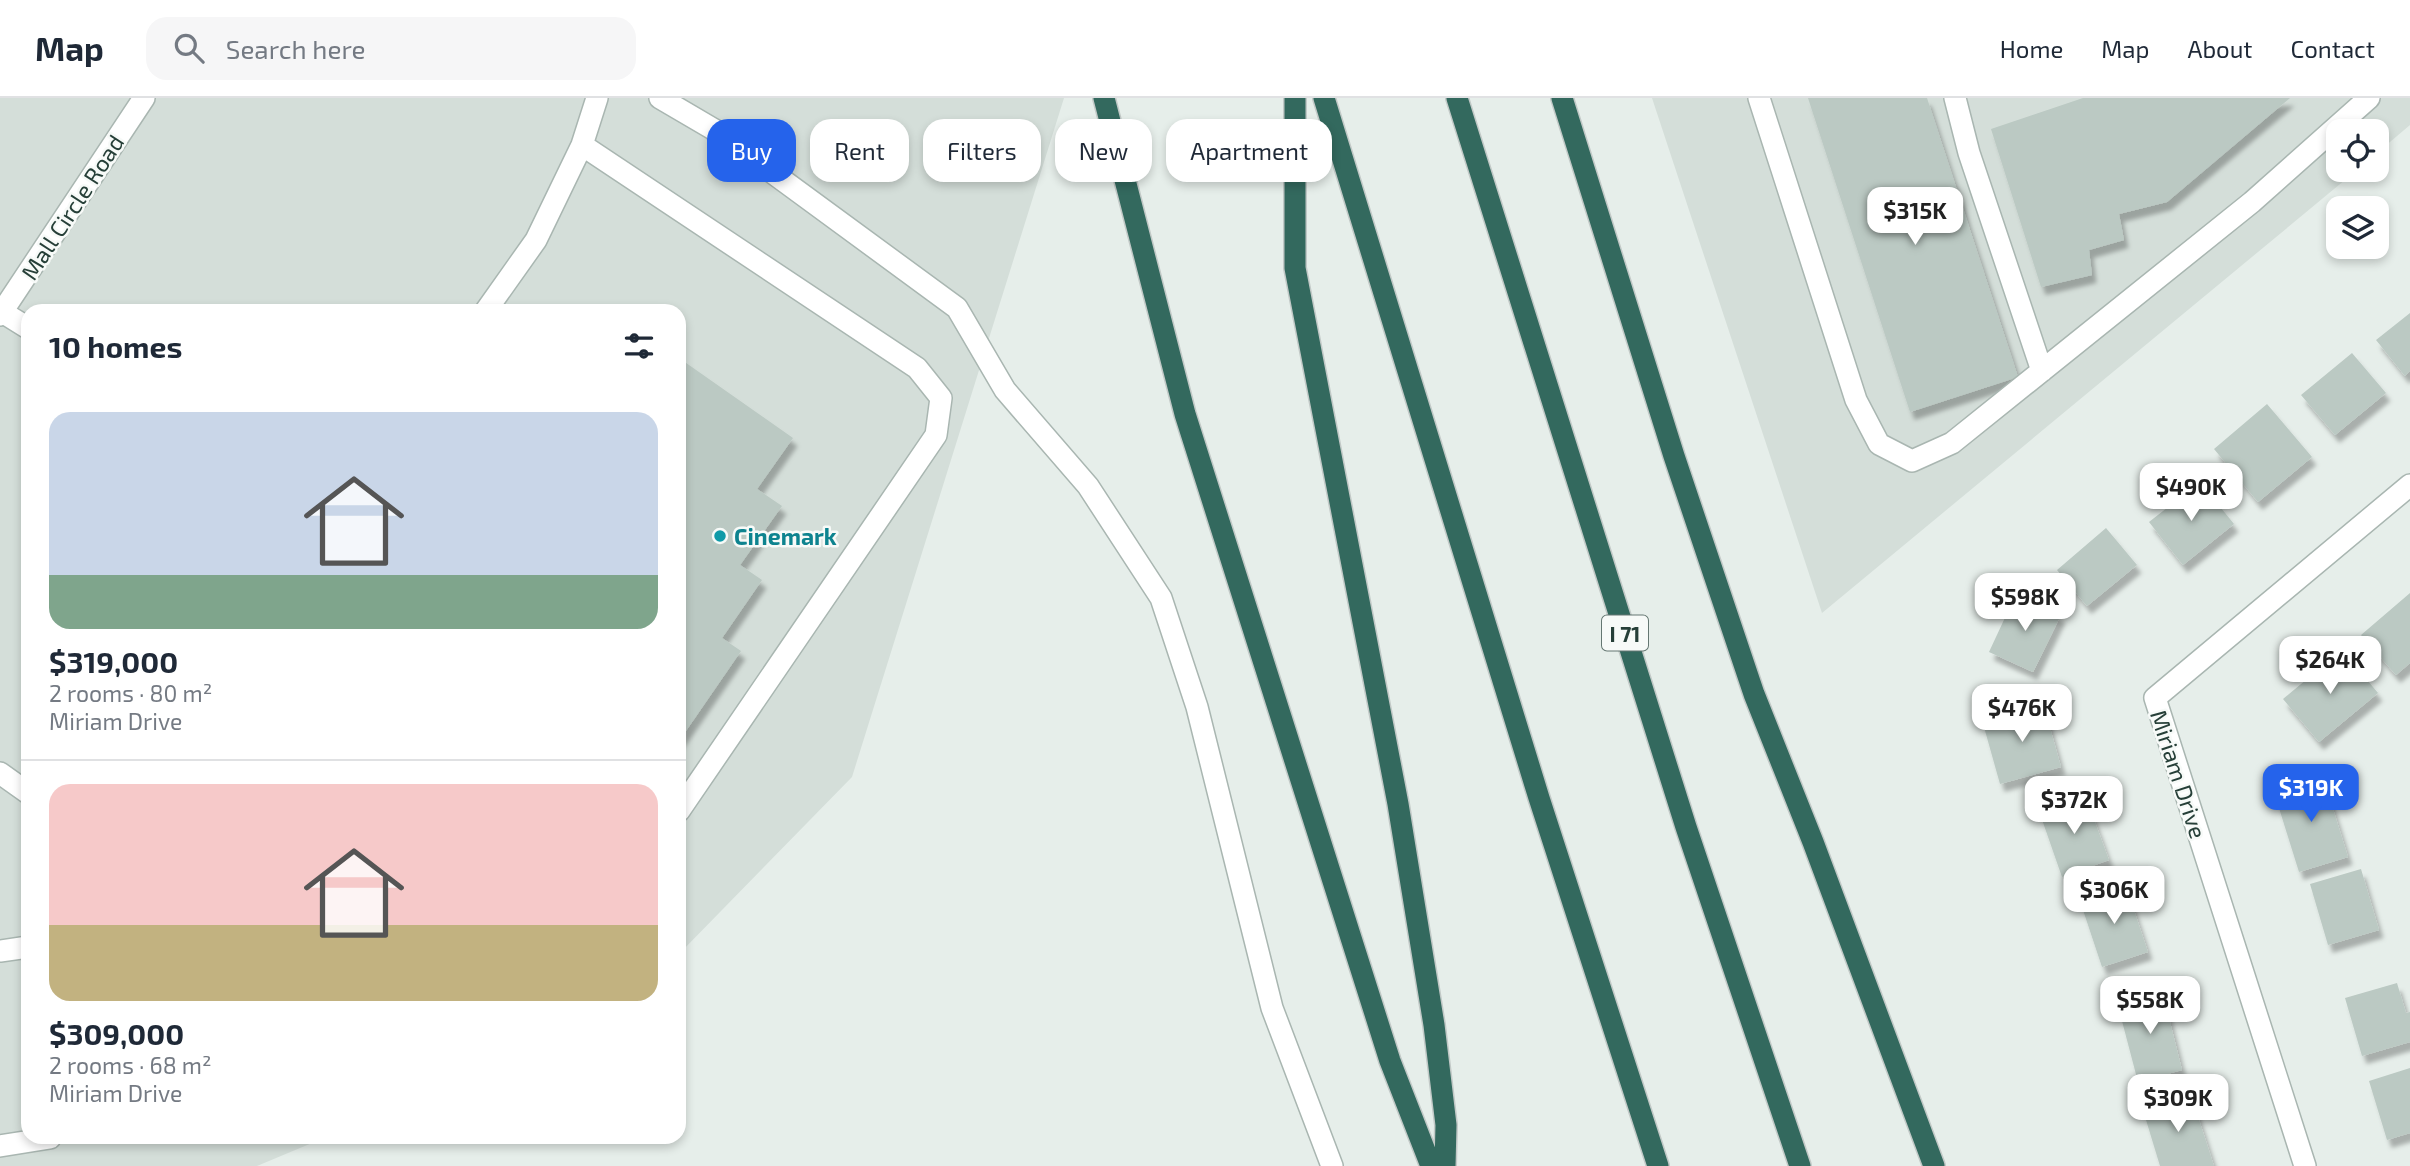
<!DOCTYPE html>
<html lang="en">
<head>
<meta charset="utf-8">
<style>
  body { margin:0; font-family:"Exo 2",sans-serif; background:#f6f6f7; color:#1f2937; height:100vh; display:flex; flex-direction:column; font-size:26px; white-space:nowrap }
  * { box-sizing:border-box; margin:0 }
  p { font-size:23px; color:#747a83 }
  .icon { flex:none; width:38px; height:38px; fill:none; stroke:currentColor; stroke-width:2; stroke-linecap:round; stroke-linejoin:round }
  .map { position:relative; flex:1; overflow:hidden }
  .panel { position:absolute; left:21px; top:206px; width:665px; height:840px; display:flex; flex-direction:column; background:#fff; border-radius:21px; box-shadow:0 4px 10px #0003 }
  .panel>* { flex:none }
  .hud { position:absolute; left:707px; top:21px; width:665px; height:63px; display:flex; gap:14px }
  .controls { position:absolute; left:2326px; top:21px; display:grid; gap:14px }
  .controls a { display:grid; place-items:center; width:63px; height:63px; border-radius:14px; background:#fff; box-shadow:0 4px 10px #0003; font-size:35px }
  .price { position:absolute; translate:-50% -60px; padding:0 16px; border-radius:14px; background:#fff; color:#222; font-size:23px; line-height:46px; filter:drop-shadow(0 2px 4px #0008) }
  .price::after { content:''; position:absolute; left:50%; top:42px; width:21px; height:16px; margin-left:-10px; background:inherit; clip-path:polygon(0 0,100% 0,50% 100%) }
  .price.current { background:#2563eb; color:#fff }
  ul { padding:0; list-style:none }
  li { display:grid; align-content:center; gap:14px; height:371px; padding:0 28px }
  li+li { border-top:2px solid #e0e1e3 }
  li span { display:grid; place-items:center; height:217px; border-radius:21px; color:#555 }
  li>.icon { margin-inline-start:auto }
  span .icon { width:126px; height:126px; fill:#fffc; stroke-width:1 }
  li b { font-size:30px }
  h2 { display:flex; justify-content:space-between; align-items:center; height:84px; padding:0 28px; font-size:30px }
  .chip { padding:0 24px; border-radius:21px; background:#fff; box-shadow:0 4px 10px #0003; font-size:24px; line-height:63px }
  .chip.current { background:#2563eb; color:#fff }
  header { display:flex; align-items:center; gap:42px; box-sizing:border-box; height:98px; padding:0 35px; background:#fff; border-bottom:2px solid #e0e1e3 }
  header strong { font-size:33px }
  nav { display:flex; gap:38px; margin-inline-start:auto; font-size:24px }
  .search { width:490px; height:63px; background:#f6f6f7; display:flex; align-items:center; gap:18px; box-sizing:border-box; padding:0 24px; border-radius:21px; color:#747a83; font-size:26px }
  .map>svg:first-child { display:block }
  .built { fill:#d4ded9 }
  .building { fill:#bbc9c3; filter:url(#shadow) }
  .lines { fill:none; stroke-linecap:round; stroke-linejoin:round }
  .lane-casing { stroke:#a9b6b1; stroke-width:24 }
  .street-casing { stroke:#a9b6b1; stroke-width:24 }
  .highway-casing { stroke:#c2c9c7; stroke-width:24 }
  .lane { stroke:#fff; stroke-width:21 }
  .street { stroke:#fff; stroke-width:21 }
  .highway { stroke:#33695e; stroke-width:21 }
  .culture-dot { fill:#0f9aa8; stroke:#f7faf8; stroke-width:2.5 }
  .labels { text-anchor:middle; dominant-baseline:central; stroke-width:5; stroke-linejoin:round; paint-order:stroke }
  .shield { fill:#f7faf8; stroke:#657772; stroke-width:2 }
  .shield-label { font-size:21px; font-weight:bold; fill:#263f38 }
  .street-label { font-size:23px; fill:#263f38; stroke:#f7faf8 }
  .culture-label { font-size:23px; font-weight:bold; fill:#0d838f; stroke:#f7faf8; text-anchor:start }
</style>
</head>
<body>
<header>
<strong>Map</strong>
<div class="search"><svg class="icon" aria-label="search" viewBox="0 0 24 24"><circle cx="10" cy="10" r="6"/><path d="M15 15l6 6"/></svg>Search here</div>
<nav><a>Home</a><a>Map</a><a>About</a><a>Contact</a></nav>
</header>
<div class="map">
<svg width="2410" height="1068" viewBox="0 0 2410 1068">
  <defs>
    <filter id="shadow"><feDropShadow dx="4.5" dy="8" stdDeviation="2" flood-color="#0004"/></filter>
  </defs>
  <rect width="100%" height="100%" fill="#e6eeea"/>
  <path class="built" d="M0,0H1064L852,679L679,856V214H28V1040H324L257,1068H0Z
    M1652,0H2410V27L2377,55L2376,33H2338V72H2357L1822,515Z"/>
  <path class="building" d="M1808,0H1927L2018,279L1910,314Z
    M2083,0H2290L2167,104L2119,116L2124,142L2089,152L2092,177L2041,189L1991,31Z
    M2410,215V273L2405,278L2376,242Z
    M2352,255L2386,295L2335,337L2301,297Z
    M679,260L793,340L757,391L782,408L740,467L762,482L722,540L741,553L679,643Z
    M2267,306L2312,359L2258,404L2214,351Z
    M2200,384L2234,426L2183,467L2149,424Z
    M2106,430L2137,467L2087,508L2057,472Z
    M2410,495V565L2396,577L2361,537Z
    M2016,496L2061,517L2033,574L1989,554Z
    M2342,552L2378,595L2319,644L2283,601Z
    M2043,605L2061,669L2000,686L1982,622Z
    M2323,679L2348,759L2299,774L2274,694Z
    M2085,697L2109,762L2062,779L2039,713Z
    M2361,771L2379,832L2328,847L2310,786Z
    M2126,788L2148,854L2102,869L2080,803Z
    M2397,885L2406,915L2410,914V944L2362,958L2345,900Z
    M2162,892L2182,972L2138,984L2117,904Z
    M2410,970V1035L2387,1042L2369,983Z
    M2191,997L2214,1068H2160L2143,1012Z"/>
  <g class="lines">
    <defs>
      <path id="lane" d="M660,0L713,31L957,210L1005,292L1088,388L1161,500L1197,609L1272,910L1332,1068
        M1759,0L1856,302L1879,346L1912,363L1952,345L2252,104L2369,0
        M1955,0L1969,55L2042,273
        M582,47L917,270L941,300L936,337L679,713
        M2,214L28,230
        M485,214L536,142L582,47L597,0
        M0,675L28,695
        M0,853L28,849
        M0,1048L50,1040"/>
      <path id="street" d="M0,217L144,0
        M2305,1068L2155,600L2410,387"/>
      <path id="highway" d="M1104,0L1185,316L1390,963L1431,1068
        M1295,0V170L1398,706L1434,927L1446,1027L1445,1068
        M1324,0L1539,700L1658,1068
        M1457,0L1686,729L1800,1068
        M1562,0L1674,358L1754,596L1813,744L1934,1068"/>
    </defs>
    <use href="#lane" class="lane-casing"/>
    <use href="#street" class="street-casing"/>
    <use href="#highway" class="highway-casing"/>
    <use href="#lane" class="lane"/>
    <use href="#street" class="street"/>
    <use href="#highway" class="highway"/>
  </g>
  <circle class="culture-dot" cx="720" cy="438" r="7"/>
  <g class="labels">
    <rect class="shield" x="1602" y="517.5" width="46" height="35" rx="5"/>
    <g class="shield-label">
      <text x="1625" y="535">I 71</text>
    </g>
    <g class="street-label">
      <text transform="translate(72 109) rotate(-57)">Mall Circle Road</text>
      <text transform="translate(2179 676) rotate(72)">Miriam Drive</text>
    </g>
    <g class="culture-label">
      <text x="734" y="438">Cinemark</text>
    </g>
  </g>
</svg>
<div class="controls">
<a><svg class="icon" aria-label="locate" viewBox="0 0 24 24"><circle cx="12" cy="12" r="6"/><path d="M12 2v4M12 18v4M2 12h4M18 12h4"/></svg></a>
<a><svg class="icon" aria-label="layers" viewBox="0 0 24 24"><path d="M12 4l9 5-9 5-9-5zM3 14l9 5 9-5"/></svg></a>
</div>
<b class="price" style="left:1915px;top:149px">$315K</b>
<b class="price" style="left:2191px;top:425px">$490K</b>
<b class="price" style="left:2025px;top:535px">$598K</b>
<b class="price" style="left:2330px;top:598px">$264K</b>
<b class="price" style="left:2022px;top:646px">$476K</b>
<b class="price current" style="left:2311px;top:726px">$319K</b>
<b class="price" style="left:2074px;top:738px">$372K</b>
<b class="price" style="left:2114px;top:828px">$306K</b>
<b class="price" style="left:2150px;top:938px">$558K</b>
<b class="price" style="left:2178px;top:1036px">$309K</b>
<div class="hud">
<a class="chip current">Buy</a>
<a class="chip">Rent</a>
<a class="chip">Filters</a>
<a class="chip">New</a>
<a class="chip">Apartment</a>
</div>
<section class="panel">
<h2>10 homes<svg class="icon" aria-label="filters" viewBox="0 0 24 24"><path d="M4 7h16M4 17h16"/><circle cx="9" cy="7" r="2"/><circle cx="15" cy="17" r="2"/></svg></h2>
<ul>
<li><span style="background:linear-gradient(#c9d6e8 75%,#7fa58c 0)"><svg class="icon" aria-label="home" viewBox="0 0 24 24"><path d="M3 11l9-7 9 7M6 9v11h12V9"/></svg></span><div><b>$319,000</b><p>2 rooms · 80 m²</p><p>Miriam Drive</p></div></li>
<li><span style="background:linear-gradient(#f6c9c9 65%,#c2b280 0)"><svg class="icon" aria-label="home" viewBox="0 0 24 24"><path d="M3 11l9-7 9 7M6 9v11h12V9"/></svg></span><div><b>$309,000</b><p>2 rooms · 68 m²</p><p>Miriam Drive</p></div></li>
</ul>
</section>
</div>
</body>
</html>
